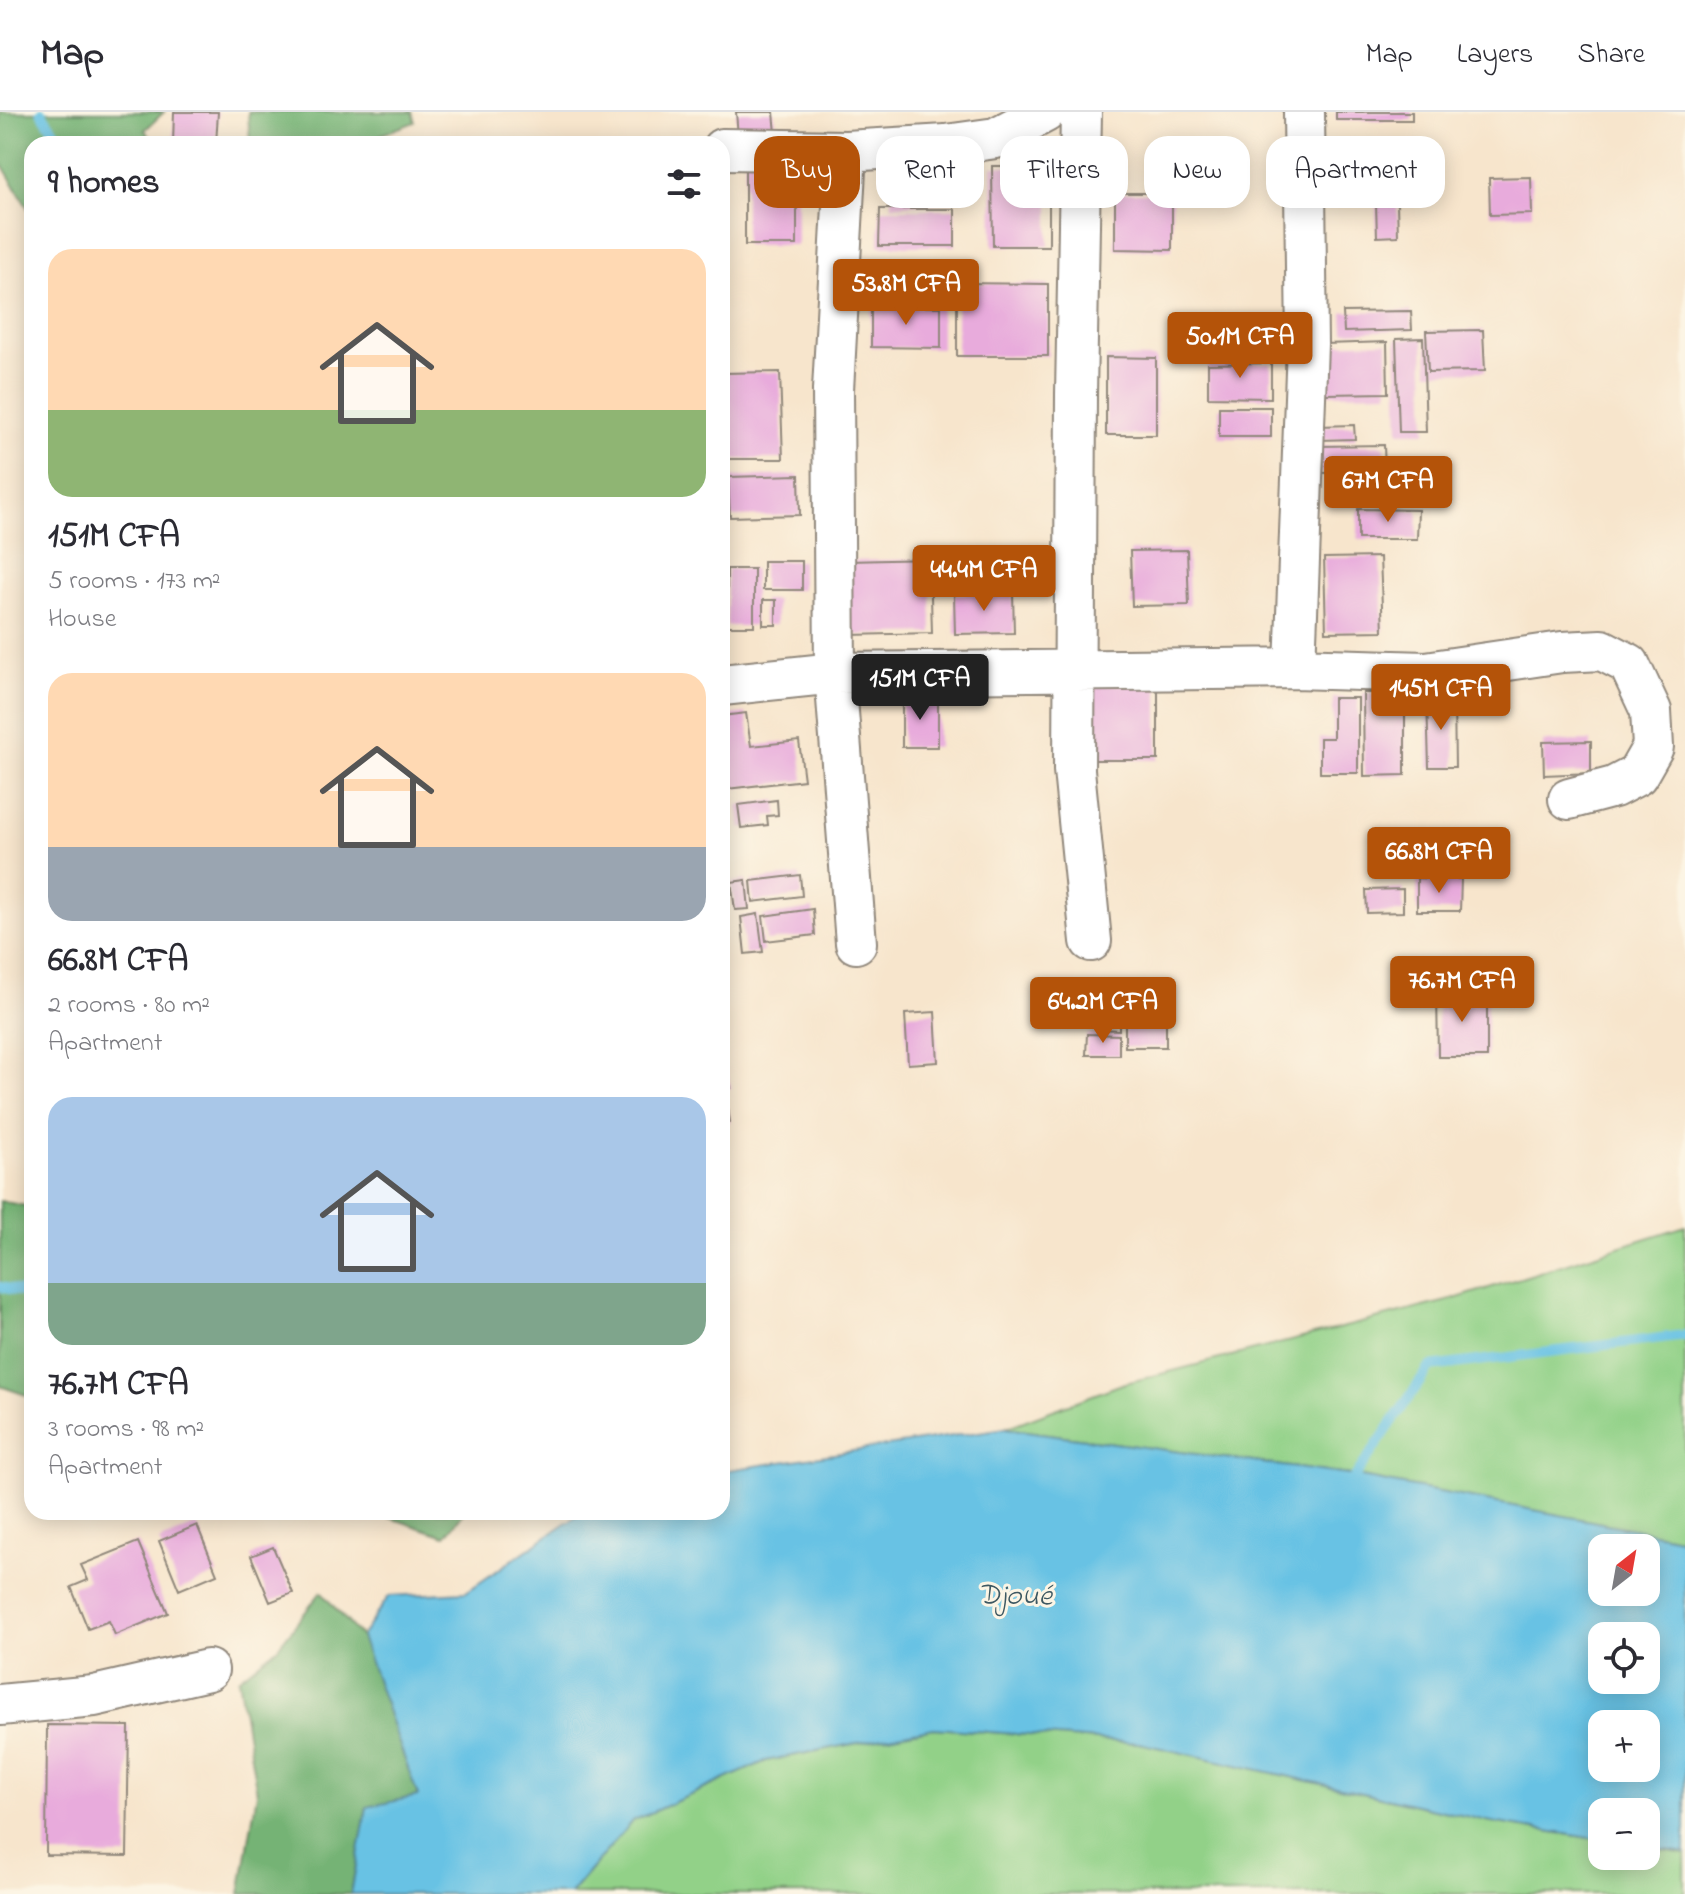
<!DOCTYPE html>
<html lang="en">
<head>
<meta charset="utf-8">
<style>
  body { margin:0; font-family:"Indie Flower",sans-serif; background:#f7f7f7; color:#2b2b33; height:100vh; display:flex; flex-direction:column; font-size:30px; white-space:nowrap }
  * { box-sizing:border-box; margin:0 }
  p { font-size:26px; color:#7c7c81 }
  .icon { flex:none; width:44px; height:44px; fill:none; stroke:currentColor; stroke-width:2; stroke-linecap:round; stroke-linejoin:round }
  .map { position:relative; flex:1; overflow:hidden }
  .panel { position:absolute; left:24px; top:24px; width:706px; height:1384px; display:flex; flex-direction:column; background:#fff; border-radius:24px; box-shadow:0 4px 20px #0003 }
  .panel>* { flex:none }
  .banner { position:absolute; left:754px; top:24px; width:760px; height:72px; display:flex; gap:16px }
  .needle { width:52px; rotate:31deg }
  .tools { position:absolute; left:1588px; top:1422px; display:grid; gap:16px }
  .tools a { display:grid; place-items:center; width:72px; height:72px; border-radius:16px; background:#fff; box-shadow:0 4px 20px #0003; font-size:40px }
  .price { position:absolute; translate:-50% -68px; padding:0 18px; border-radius:8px; background:#b45309; color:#fff; font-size:26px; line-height:52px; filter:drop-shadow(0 2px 4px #0008) }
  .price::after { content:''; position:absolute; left:50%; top:48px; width:24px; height:18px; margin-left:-12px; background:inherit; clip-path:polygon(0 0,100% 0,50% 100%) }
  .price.on { background:#222; color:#fff }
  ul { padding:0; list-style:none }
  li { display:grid; align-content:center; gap:16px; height:424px; padding:0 24px }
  li span { display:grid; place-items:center; height:248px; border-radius:24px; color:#555 }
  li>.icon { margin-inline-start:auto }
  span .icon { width:144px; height:144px; fill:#fffc; stroke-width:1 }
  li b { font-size:34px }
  h2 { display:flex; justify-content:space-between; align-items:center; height:96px; padding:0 24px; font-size:34px }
  .chip { padding:0 28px; border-radius:24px; background:#fff; box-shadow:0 4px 20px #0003; font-size:28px; line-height:72px }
  .chip.on { background:#b45309; color:#fff }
  header { display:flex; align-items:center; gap:48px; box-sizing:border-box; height:112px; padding:0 40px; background:#fff; border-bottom:2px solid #e1e1e2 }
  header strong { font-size:38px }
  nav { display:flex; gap:44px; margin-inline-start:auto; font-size:28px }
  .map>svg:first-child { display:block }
  .green { fill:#92d188; stroke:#5e7e5a; stroke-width:2 }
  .forest { fill:#75b374; stroke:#506f50; stroke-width:2 }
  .water { fill:#67c2e4; stroke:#497688; stroke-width:2; fill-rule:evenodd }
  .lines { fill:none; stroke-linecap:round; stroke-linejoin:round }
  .stream { stroke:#67c2e4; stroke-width:10 }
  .building { fill:#e8abdc }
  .minor-casing { stroke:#91887c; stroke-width:44 }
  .minor { stroke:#fff; stroke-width:40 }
  .labels { text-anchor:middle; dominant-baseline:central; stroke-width:6; stroke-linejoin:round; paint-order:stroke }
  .water-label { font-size:30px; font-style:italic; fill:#3d5862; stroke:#fcf5e5 }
</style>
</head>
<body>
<header>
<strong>Map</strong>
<nav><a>Map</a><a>Layers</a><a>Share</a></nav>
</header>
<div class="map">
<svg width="1685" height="1782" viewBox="0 0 1685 1782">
  <rect width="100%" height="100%" fill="#fcf5e5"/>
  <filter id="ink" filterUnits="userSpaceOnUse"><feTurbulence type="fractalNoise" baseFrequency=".0125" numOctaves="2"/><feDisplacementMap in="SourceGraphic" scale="16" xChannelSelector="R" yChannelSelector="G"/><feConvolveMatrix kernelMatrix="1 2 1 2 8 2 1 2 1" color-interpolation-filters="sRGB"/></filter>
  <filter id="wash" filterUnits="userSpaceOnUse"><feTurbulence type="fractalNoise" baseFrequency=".006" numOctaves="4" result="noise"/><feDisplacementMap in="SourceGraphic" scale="32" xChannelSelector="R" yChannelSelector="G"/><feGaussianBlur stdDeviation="1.8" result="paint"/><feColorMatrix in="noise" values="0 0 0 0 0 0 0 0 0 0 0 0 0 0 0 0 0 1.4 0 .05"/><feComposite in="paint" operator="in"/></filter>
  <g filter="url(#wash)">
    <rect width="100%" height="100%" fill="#f7e5cc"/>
    <path class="green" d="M1685,1114V1427L1356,1364L1005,1316L1122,1272L1451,1188Z
      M934,1616L1139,1631L1492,1710L1602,1728V1744H1646V1735L1685,1742V1782H570L632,1709L766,1649Z"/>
    <path class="forest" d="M0,0H164L145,18L154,32H32V103L0,49Z
      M248,0H412L415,10L369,27L367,32H250Z
      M0,1089L32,1095V1285L0,1274Z
      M373,1400H464L445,1424Z
      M321,1480L361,1525L418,1684L367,1695L351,1782H240L257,1681L238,1567L278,1535Z"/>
    <path class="water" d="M1005,1316L1356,1364L1685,1427V1741L1646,1735V1700H1602V1728L1492,1710L1139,1631L934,1616L766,1649L632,1709L570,1782H351L367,1695L418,1684L361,1525L389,1484L466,1480L582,1400H722V1359ZM1602,1436H1646V1480H1602ZM1602,1524H1646V1568H1602ZM1602,1612H1646V1656H1602Z"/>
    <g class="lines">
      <path class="stream" d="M41,0L63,32
        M0,1175L32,1182
        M1348,1375L1430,1255L1685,1223"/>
    </g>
    <g id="blocks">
      <path class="building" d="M174,0H218L216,32H173Z
        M736,0H774L776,21L738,24Z
        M1336,0H1412V8H1336Z
        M745,47L797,48V133H745Z
        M949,52L952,90L892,94L889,57Z
        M992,54H1049V134H993Z
        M1531,65L1532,102L1490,103L1489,66Z
        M1115,81H1172V138L1115,137Z
        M1376,92H1397L1398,124L1377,125Z
        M880,97H955V134H879Z
        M882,156H927V186H882Z
        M957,171L1048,172V244H957Z
        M871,194L941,195V236L871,235Z
        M1411,199L1412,218L1344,220L1343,200Z
        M1483,218L1485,259L1428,260L1426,219Z
        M1423,226L1426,320H1399L1396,227Z
        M1387,230L1388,281L1326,282L1325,232Z
        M1106,245L1156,246V323H1106Z
        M1271,251V286L1208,285V252Z
        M780,260L783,347H726L723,261Z
        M1219,295H1271V325H1219Z
        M1354,313L1355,327L1319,328L1318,314Z
        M1384,333L1385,360L1320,361L1319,334Z
        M799,363L800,403L730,405L728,365Z
        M1358,397L1418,398L1417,427H1358Z
        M1187,438L1189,493L1132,494L1130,439Z
        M1380,445L1383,519L1326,520L1324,446Z
        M930,447L932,521L850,523L848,449Z
        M763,449H802V478H763Z
        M1001,455V474L950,475L949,456Z
        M727,457H754V514H727Z
        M1013,480L1014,521L955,522L954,482Z
        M763,488H776V513H763Z
        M1085,573H1158V648H1095V613H1085Z
        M1363,581H1405V663L1364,664Z
        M902,585H938V635H902Z
        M1333,586H1358V661H1320V626H1333Z
        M1427,586H1454L1455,655H1429Z
        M746,601L751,634L799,629L804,668L727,677L722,635V604Z
        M1591,629V661L1544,663L1543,630Z
        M777,688L778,703L767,704L768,713L741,716L738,693Z
        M800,763L802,784L753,790L751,769Z
        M1417,766L1461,767L1460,799H1417Z
        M746,768L749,797L735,798L731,770Z
        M1403,777V800L1367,801L1366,778Z
        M813,797L815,823L766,829L763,804Z
        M758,802L763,840L745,842L741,805Z
        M1098,874L1119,875V918L1097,917Z
        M1437,880H1487V945H1438Z
        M1125,882H1166V935H1125Z
        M935,900L938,950L908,952L905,902Z
        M1087,922L1119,923V943H1086Z
        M722,940L731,976L722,978Z
        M726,983L730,1010L722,1011V984Z
        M722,1051H728L727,1100H722Z
        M197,1413L217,1462L179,1478L159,1429Z
        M138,1430L168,1501L115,1523L109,1509L88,1517L71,1475L88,1468L81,1453Z
        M273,1435L293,1481L270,1490L251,1444Z
        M47,1613L129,1614L127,1744L46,1743Z"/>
    </g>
  </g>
  <g filter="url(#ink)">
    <use href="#blocks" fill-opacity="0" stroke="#91887c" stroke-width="2"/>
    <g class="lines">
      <defs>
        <path id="minor" d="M1081,0L1076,283L1074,658L1091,829
          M722,37L846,39L946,33L996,26L1045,0
          M846,39L833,278L835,561L856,831
          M1295,556L1307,232L1304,0
          M722,573L835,561L1295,556L1426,560L1562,540L1602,538L1629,552L1651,599L1653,635L1637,663L1614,675L1569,687
          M0,1593L94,1584L208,1558"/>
      </defs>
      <use href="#minor" class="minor-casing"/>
      <use href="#minor" class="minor"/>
    </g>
  </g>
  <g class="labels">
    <g class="water-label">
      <text transform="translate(1015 1485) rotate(1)">Djoué</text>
    </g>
  </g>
</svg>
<div class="tools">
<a><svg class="needle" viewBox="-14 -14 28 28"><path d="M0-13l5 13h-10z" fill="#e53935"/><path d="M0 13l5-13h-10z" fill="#7c7c81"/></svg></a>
<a><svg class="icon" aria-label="locate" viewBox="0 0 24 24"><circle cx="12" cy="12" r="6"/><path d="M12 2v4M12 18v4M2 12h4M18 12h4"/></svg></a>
<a>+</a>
<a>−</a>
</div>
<b class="price" style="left:906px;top:215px">53.8M CFA</b>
<b class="price" style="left:1240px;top:268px">50.1M CFA</b>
<b class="price" style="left:1388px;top:412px">67M CFA</b>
<b class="price" style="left:984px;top:501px">44.4M CFA</b>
<b class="price on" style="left:920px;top:610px">151M CFA</b>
<b class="price" style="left:1441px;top:620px">145M CFA</b>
<b class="price" style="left:1439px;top:783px">66.8M CFA</b>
<b class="price" style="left:1462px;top:912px">76.7M CFA</b>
<b class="price" style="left:1103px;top:933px">64.2M CFA</b>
<div class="banner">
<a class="chip on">Buy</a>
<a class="chip">Rent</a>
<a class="chip">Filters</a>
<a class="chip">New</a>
<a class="chip">Apartment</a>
</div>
<section class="panel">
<h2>9 homes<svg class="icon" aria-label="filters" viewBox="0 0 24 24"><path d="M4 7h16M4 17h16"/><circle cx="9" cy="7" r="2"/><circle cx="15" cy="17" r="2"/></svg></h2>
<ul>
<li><span style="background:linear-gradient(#ffd9b3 65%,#8fb573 0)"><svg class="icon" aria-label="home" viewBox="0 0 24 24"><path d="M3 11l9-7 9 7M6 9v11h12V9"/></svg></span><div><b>151M CFA</b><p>5 rooms · 173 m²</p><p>House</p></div></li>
<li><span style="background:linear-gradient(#ffd9b3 70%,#9aa5b1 0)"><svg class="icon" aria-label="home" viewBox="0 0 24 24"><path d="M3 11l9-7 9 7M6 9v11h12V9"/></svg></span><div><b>66.8M CFA</b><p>2 rooms · 80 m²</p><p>Apartment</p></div></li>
<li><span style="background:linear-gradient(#a9c7e8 75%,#7fa58c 0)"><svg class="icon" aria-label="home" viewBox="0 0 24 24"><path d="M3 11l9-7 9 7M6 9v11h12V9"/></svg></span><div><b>76.7M CFA</b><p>3 rooms · 98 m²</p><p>Apartment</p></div></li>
</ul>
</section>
</div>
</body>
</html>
